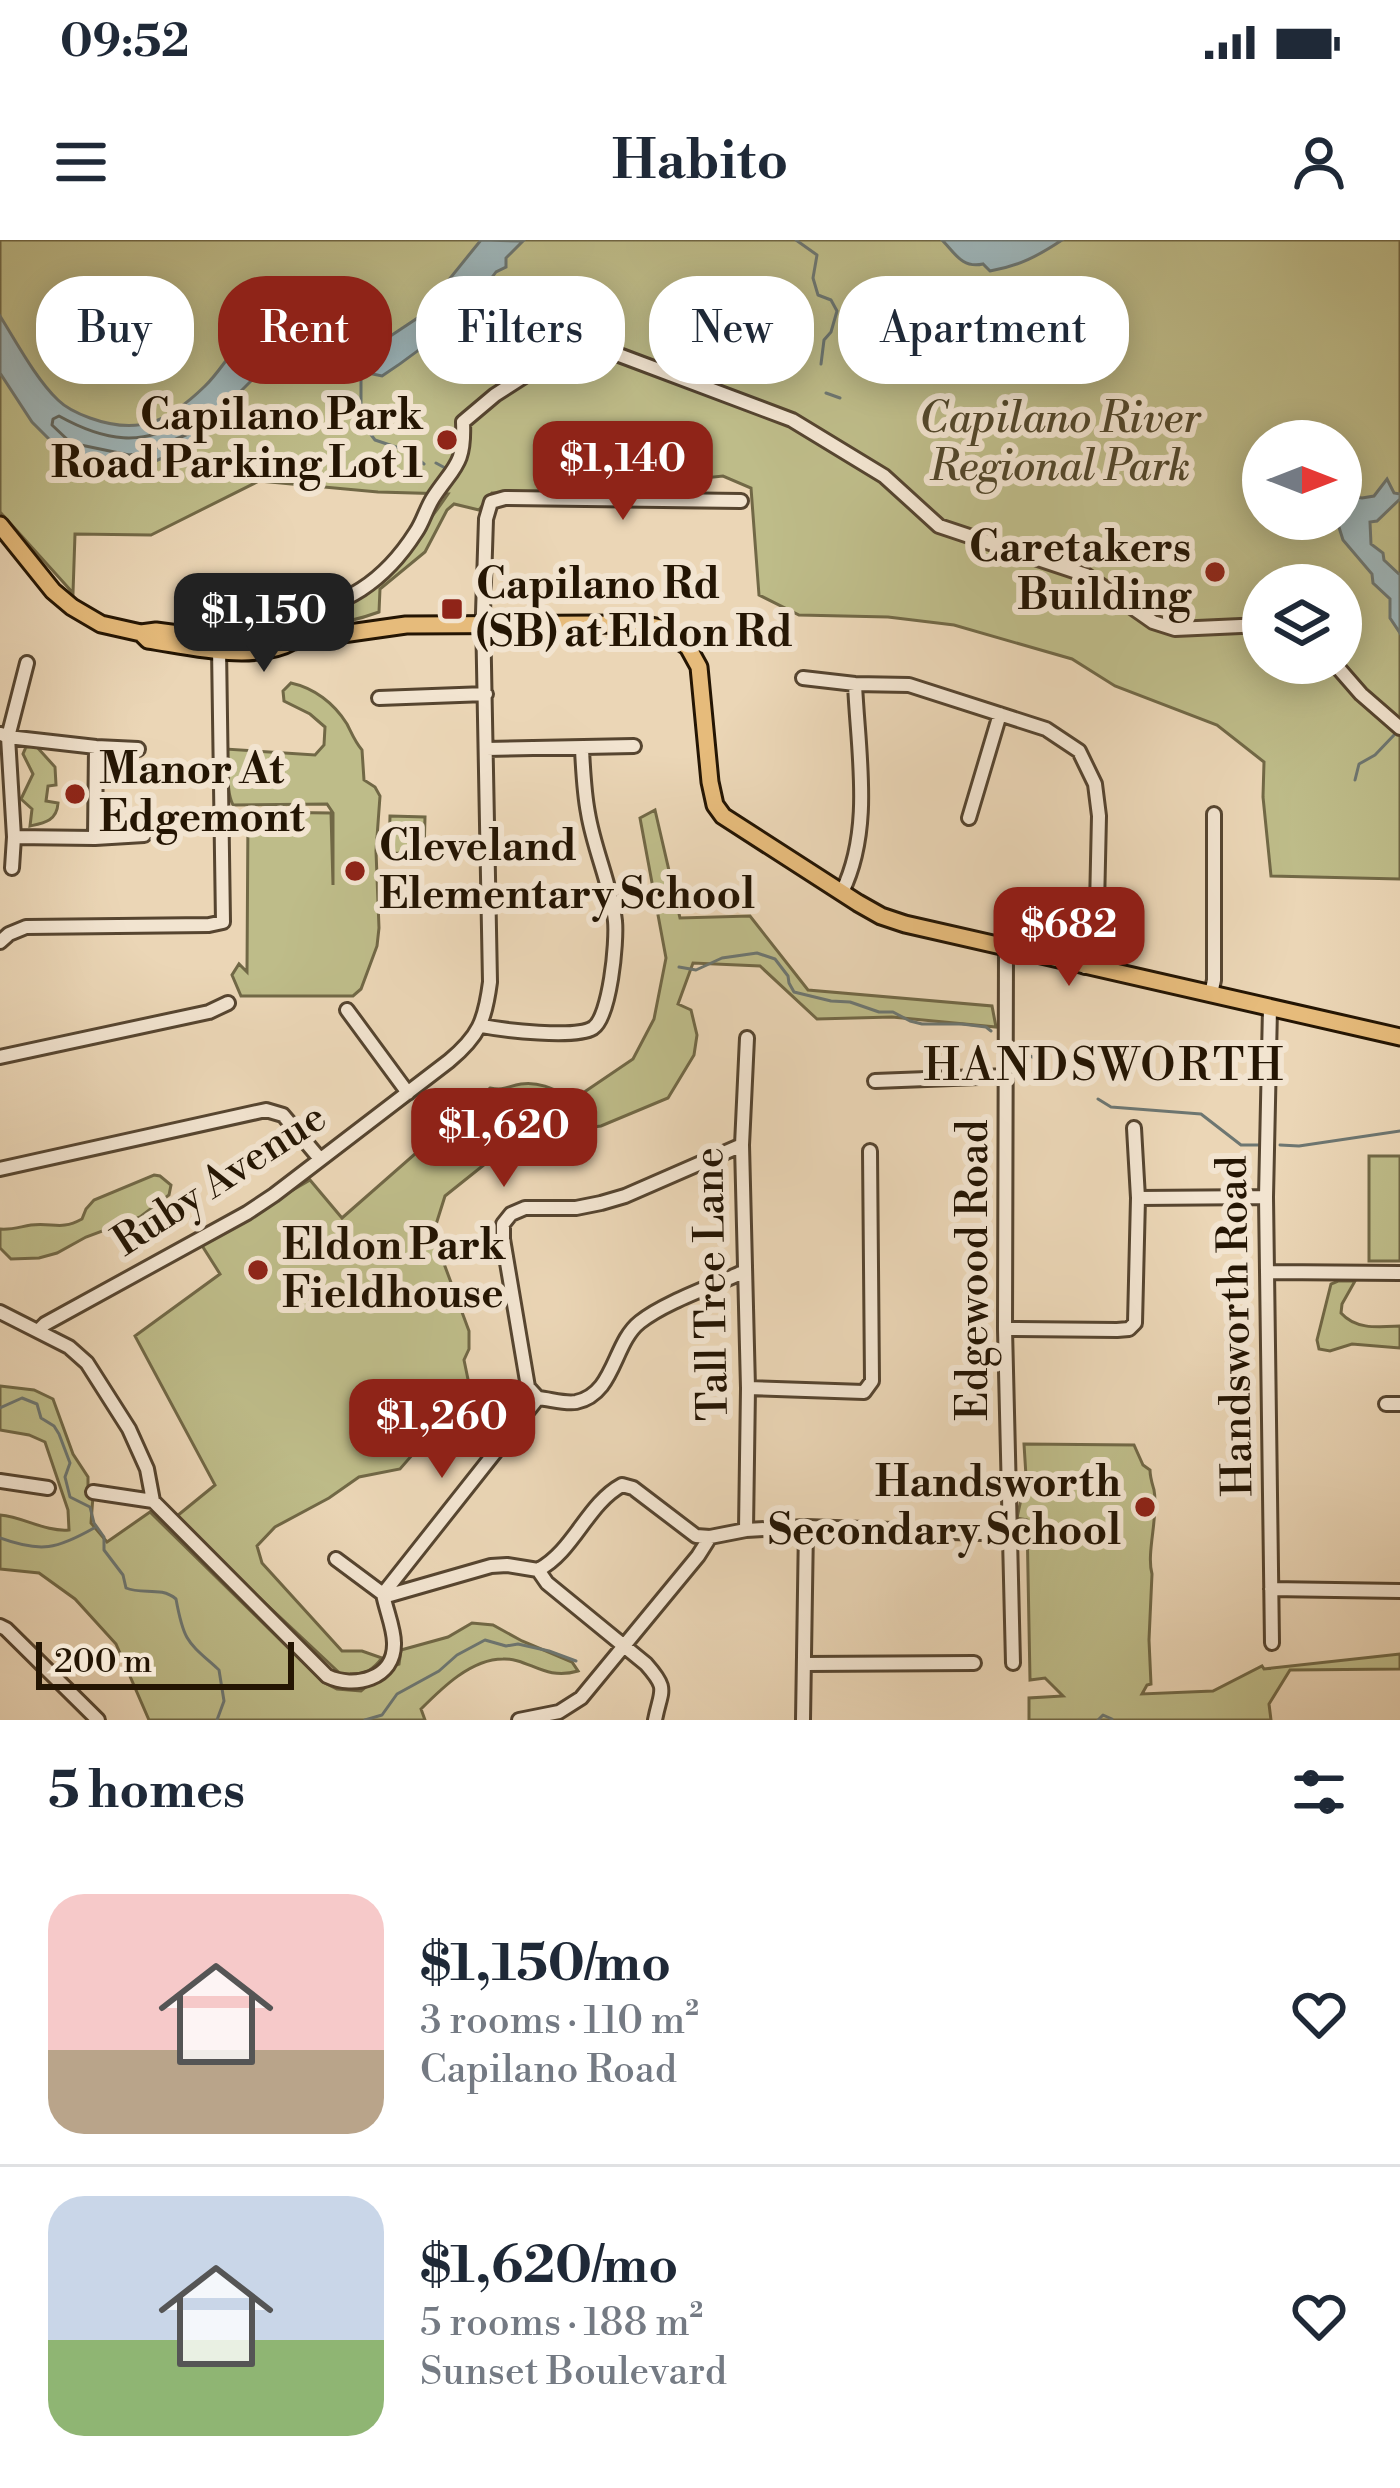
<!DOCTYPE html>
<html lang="en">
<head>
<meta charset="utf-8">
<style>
  body { margin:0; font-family:"Libre Bodoni",serif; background:#f6f6f7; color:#1f2937; height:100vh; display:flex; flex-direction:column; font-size:45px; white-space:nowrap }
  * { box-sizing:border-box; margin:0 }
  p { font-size:39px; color:#747a83 }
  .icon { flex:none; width:66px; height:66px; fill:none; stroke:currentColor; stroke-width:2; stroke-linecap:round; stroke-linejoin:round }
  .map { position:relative; height:1480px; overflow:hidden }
  .panel { display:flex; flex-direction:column; background:#fff; flex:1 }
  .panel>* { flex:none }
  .guide { position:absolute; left:36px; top:36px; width:1329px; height:108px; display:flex; gap:24px }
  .needle { width:78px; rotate:90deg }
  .fabs { position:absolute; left:1242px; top:180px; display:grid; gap:24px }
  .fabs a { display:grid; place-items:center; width:120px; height:120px; border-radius:50%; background:#fff; box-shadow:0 6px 30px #0003; font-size:60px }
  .scale { position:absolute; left:36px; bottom:30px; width:258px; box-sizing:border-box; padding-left:12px; border:6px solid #241503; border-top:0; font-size:33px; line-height:42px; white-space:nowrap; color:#241503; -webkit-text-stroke:9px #f2e4d0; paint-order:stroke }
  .price { position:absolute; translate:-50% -102px; padding:0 27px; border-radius:24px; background:#8f2418; color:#fff; font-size:39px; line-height:78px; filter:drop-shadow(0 3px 6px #0008) }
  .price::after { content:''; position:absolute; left:50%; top:72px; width:36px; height:27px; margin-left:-18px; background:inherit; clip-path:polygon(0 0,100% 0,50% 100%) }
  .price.on { background:#222; color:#fff }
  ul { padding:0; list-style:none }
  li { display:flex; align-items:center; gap:36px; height:300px; padding:0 48px }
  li+li { border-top:3px solid #e0e1e3 }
  li span { display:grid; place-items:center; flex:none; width:336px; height:240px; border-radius:36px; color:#555 }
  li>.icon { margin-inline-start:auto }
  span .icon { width:144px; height:144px; fill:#fffc; stroke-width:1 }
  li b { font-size:51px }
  h2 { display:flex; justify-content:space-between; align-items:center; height:144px; padding:0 48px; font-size:51px }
  .chip { padding:0 42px; border-radius:48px; background:#fff; box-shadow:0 6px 30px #0003; font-size:42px; line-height:108px }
  .chip.on { background:#8f2418; color:#fff }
  .status { display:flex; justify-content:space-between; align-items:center; height:84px; padding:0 60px; background:#fff; direction:ltr }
  .status svg { height:33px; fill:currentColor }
  header { display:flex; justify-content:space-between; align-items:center; height:156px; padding:0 48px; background:#fff; font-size:54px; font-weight:700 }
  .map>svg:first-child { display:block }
  .green { fill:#bebc89; stroke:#716846; stroke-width:3; fill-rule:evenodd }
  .water { fill:#9eb6ba; stroke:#6d7671; stroke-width:3 }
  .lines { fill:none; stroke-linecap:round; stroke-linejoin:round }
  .shore { stroke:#61665e; stroke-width:3 }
  .stream { stroke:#6d7671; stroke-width:3 }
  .minor-casing { stroke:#564530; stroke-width:18 }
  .major-casing { stroke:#241503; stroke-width:21 }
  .minor { stroke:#f2e4d0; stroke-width:12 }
  .major { stroke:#e6bb7b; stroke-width:15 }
  .poi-dot { fill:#8f2418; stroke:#f2e4d0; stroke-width:4.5 }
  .labels { text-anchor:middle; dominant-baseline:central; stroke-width:12; stroke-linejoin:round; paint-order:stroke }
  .poi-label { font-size:42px; font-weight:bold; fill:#241503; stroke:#f2e4d0; text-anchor:start }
  .park-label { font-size:42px; font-style:italic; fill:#52472b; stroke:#f2e4d0 }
  .street-label { font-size:42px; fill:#241503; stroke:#f2e4d0 }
  .neighbourhood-label { font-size:45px; letter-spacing:3px; fill:#241503; stroke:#f2e4d0 }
</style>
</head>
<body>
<div class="status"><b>09:52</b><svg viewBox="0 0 49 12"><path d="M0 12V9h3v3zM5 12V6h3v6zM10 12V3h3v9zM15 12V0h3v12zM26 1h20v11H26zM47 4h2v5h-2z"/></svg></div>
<header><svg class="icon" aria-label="menu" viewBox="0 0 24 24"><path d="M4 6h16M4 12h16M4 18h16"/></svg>Habito<svg class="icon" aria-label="person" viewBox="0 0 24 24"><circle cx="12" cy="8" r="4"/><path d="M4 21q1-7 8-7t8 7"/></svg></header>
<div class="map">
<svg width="1400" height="1480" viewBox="0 0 1400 1480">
  <rect width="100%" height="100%" fill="#ebd6b6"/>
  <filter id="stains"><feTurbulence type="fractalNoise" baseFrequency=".00167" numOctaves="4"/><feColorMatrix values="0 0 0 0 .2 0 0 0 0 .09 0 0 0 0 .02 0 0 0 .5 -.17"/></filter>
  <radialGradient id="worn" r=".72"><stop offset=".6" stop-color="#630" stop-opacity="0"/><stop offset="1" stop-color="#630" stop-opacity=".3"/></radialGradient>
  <path class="green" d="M0,0H1400V639L1271,636L1263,557L1264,522L1217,485L1115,446L1072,419L954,385L888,377L799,375L759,355L751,248L723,236L551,254L492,253L479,270L454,264L447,270L425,312L380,349L379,372C336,388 285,391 239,393C274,385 316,380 348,365C377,350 429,282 448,254L378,252L259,241L151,295L75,294L73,353L0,272ZM1263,201H1341V279H1263ZM1263,345H1341V423H1263Z
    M291,443C314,448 334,463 347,484C352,494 355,502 362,510L364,540L375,547L380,556L376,611L379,688L377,706L361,749L353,756H241L232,735L239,724L247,732L248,572L331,573L333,645V573L327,564L233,565C226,552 228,525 226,509L315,515L324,505L325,487L310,474L284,461L283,451Z
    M36,506L55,527L56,545L48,546L46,561L58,563C57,581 44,583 30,586L32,569L21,559L33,534L23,514L26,507Z
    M655,570L680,678L750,676L808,750L992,766L996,787L892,777L817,779L760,726L693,723L678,764L691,770L697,795L694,815L668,858L601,886L520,896L445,956L433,994L469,1091V1109L464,1120L470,1149H449L434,1180V1190L400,1229L359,1237L329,1258L275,1287L257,1306L262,1323L342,1411H362L382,1418C373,1430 366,1434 351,1434L348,1441L220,1321L177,1276L215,1245L135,1096L220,1034L201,1004L310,940L342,978L490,848C505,851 508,846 521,844C541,841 557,851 574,859L633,819L654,779L666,718L640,578Z
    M390,576L425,577L424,614L389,613Z
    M1369,916H1400V1021H1369Z
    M154,935L160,936L171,945L169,955L140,977L86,997L57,1013L39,1018L11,1019L0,1008V989C12,990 19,987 31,985C53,982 60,991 82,979L86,969L94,960Z
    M1338,1041H1355L1342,1064L1341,1073C1356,1090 1379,1087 1400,1086V1108L1352,1104L1330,1111L1319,1109L1317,1100L1331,1044Z
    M0,1146L34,1150L53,1159L73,1214L88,1237V1255L93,1256L91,1283L107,1302L150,1272L323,1442L337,1449L361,1451L390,1427L399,1424L401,1410L448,1397L472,1383L493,1385L522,1401L572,1422L578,1431C544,1441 529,1418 503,1419C471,1419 442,1448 421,1469L425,1480H149L116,1404L75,1359L39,1333L0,1329V1275C24,1277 45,1292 69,1290L68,1270L45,1202L29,1195L0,1190Z
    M1024,1204L1134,1205L1143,1225L1150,1230C1150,1237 1152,1243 1154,1250C1159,1275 1146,1313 1152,1334L1149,1400L1151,1444L1147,1445L1142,1454L1213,1451L1262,1426L1264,1429L1400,1414V1429L1290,1430L1269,1464L1271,1480H1029V1458L1063,1456L1045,1438L1030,1440L1027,1280L1017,1278L1026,1236Z"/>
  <path class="water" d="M481,0L523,1L506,18V27L496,32C466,74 425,108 382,136L363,132L327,113L289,111L274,118L213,179L198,203L146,225L129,227L111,225L65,215L32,182L0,133V76C17,103 36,139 58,160C66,168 79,174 90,178C140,196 169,181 205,146C224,128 238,96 263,87C298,73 346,95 380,103L419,77L435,63L447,42Z
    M942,0H1062C1038,16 1019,26 990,31L983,24C962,29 954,12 942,0Z
    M1387,239L1394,253L1400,254V259L1377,281L1370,282L1371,304L1383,313L1384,320L1400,335V393L1390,378V359L1373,343L1372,334L1343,300L1337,281L1341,279L1345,259L1350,256L1362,258L1374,256Z"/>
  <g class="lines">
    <path class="shore" d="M59,176C104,201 143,208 187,179L192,180L194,185L188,194L143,213L129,215L71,203L52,185L53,179Z"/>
    <path class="stream" d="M796,0L817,15L813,38L818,55L831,60L837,71L831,92L824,100L821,124
      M361,131V163L366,188L375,200L408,211L424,224
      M826,153L840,158
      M436,223L447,229
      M1355,540L1359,524L1375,515L1395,494
      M679,727L696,730L722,718L757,713L775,719L788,736L789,743L794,752L831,761L850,762L879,772H893L910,781L922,784H962L986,787L991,791
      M1020,812L1045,822
      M1098,859L1111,867L1201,874L1241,905H1259
      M1280,905L1299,906L1400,891
      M0,1168L22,1158L37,1164L41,1178L54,1186L59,1194L70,1223L65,1237L70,1257L90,1267L94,1283L104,1297V1310L123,1335L126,1348C142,1355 161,1346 176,1359C184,1403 188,1402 219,1430L224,1461L217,1480
      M0,1298C41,1313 57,1309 94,1288
      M365,1480L382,1475L397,1454L439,1431L457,1415L485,1400L506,1406L518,1404L549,1411L576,1421
      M1098,1480L1103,1475L1112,1479"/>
    <defs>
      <path id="minor" d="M213,395C236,387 263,385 287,379C346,364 383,344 416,292C423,282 426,269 433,258C454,226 465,225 463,182L495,155L562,112L590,109L619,115L792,180L884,236L939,286L1086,335L1153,382L1175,389L1263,385
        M1334,423L1361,454L1400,488
        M803,438L855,444L909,445L1046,489L1079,511L1095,544L1099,576L1097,666L1085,727
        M379,458L486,454
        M1,494L8,497L27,423
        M486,509L634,506
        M969,578L1000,474
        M14,597L95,598L144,595
        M95,598L96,507
        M12,628L14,597L8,497L96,507L138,509
        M842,652C873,589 858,513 855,444
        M0,702L9,694L26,687L209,685L223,682L219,408
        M1006,709L1005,1089L1013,1423
        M1211,754L1214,740V574
        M1270,768L1266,957L1272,1403
        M347,770L408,853
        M482,786C503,790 575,799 593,788C610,777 617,702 615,681C611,645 594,610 588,573C584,552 583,530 582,509
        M0,817L209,772L228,763
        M875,841L1005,836
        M0,929L266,870L283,875L320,919
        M1138,958L1266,957
        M1267,1032L1400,1033
        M0,1072L69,1107L87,1123L129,1189L147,1229L153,1261L327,1436C354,1449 395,1439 394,1403C394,1388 386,1370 383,1354
        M1005,1089L1117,1090L1129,1089L1135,1083L1138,958L1134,888
        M38,1091L45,1084L247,973L274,955L449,821C479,796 485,781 490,742L483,373L486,279L491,262L505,258L741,261
        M748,1148L864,1152L872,1141L870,911
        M538,1158L528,1147L503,999V984L511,974L525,968H576L601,963L625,956L742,905
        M538,1158C550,1159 565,1164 576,1162C615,1154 613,1103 640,1082C665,1062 713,1046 743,1032
        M1386,1164H1400
        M0,1241L48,1248
        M93,1252L153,1261
        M746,1290L748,1148L742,905L747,798
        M336,1319L383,1354L390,1355L491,1326L507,1325L538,1330L547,1343L646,1424C669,1450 661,1449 655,1480
        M538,1330C574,1311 587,1264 622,1245L633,1248L696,1296L710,1297L746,1290L806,1287L1010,1294
        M1271,1349L1400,1351
        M383,1354L538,1158
        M0,1386L6,1389L98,1480
        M805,1424L974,1423
        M519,1480L559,1472L581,1458L698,1316L710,1297
        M803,1480L806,1287"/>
      <path id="major" d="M0,285L53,351L72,367L101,384L141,393L156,391L209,398L272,399
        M141,393L148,400C189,406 255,423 293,401L406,385L597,384L646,385L661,388L688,407L699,427L710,542L715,565L723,576L858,663L881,676L905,684L1400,797"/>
    </defs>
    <use href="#minor" class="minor-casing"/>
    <use href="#major" class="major-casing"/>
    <use href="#minor" class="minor"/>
    <use href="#major" class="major"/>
  </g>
  <g class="poi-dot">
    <circle cx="447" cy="200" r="12"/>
    <circle cx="1215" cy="332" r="12"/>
    <rect x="440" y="357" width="24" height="24" rx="6"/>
    <circle cx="75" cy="554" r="12"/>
    <circle cx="355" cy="631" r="12"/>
    <circle cx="258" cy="1030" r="12"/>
    <circle cx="1145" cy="1267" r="12"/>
  </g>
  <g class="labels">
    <g class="poi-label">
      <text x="423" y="176" text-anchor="end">Capilano Park<tspan x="423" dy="48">Road Parking Lot 1</tspan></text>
      <text x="1191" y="308" text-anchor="end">Caretakers<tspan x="1191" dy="48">Building</tspan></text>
      <text x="476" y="345">Capilano Rd<tspan x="476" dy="48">(SB) at Eldon Rd</tspan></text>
      <text x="99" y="530">Manor At<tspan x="99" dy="48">Edgemont</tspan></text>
      <text x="379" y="607">Cleveland<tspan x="379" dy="48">Elementary School</tspan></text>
      <text x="282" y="1006">Eldon Park<tspan x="282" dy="48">Fieldhouse</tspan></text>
      <text x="1121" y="1243" text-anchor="end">Handsworth<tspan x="1121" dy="48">Secondary School</tspan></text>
    </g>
    <g class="park-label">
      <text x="1060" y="179">Capilano River<tspan x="1060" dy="48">Regional Park</tspan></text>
    </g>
    <g class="street-label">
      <text transform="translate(220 940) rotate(-33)">Ruby Avenue</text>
      <text transform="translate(974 1030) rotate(-90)">Edgewood Road</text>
      <text transform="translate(712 1044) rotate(-91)">Tall Tree Lane</text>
      <text transform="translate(1236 1086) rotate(-91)">Handsworth Road</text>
    </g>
    <g class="neighbourhood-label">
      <text x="1105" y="826">HANDSWORTH</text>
    </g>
  </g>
  <rect width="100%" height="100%" filter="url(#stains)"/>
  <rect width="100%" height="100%" fill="url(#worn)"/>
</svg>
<div class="fabs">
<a><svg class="needle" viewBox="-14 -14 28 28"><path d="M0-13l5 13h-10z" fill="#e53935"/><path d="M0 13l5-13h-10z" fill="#747a83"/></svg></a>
<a><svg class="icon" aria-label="layers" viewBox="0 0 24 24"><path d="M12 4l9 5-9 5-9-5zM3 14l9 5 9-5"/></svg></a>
</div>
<div class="scale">200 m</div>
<b class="price" style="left:623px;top:283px">$1,140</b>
<b class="price on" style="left:264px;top:435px">$1,150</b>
<b class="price" style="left:1069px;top:749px">$682</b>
<b class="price" style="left:504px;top:950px">$1,620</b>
<b class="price" style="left:442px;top:1241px">$1,260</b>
<div class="guide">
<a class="chip">Buy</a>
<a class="chip on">Rent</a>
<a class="chip">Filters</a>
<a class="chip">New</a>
<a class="chip">Apartment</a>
</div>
</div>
<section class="panel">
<h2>5 homes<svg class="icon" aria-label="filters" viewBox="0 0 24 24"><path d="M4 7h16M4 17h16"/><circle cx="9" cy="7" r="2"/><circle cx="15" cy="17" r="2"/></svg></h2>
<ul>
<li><span style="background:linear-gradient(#f6c9c9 65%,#b9a48a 0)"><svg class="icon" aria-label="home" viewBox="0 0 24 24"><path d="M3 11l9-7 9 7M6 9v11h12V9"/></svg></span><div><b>$1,150/mo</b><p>3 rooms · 110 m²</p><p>Capilano Road</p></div><svg class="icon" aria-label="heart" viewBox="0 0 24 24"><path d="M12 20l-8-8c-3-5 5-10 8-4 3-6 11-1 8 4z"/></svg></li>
<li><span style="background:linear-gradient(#c9d6e8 60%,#8fb573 0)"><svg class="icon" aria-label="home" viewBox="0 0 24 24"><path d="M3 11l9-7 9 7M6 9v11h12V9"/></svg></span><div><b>$1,620/mo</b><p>5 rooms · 188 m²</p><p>Sunset Boulevard</p></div><svg class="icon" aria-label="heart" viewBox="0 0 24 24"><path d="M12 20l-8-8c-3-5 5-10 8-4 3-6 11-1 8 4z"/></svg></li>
</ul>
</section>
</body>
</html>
